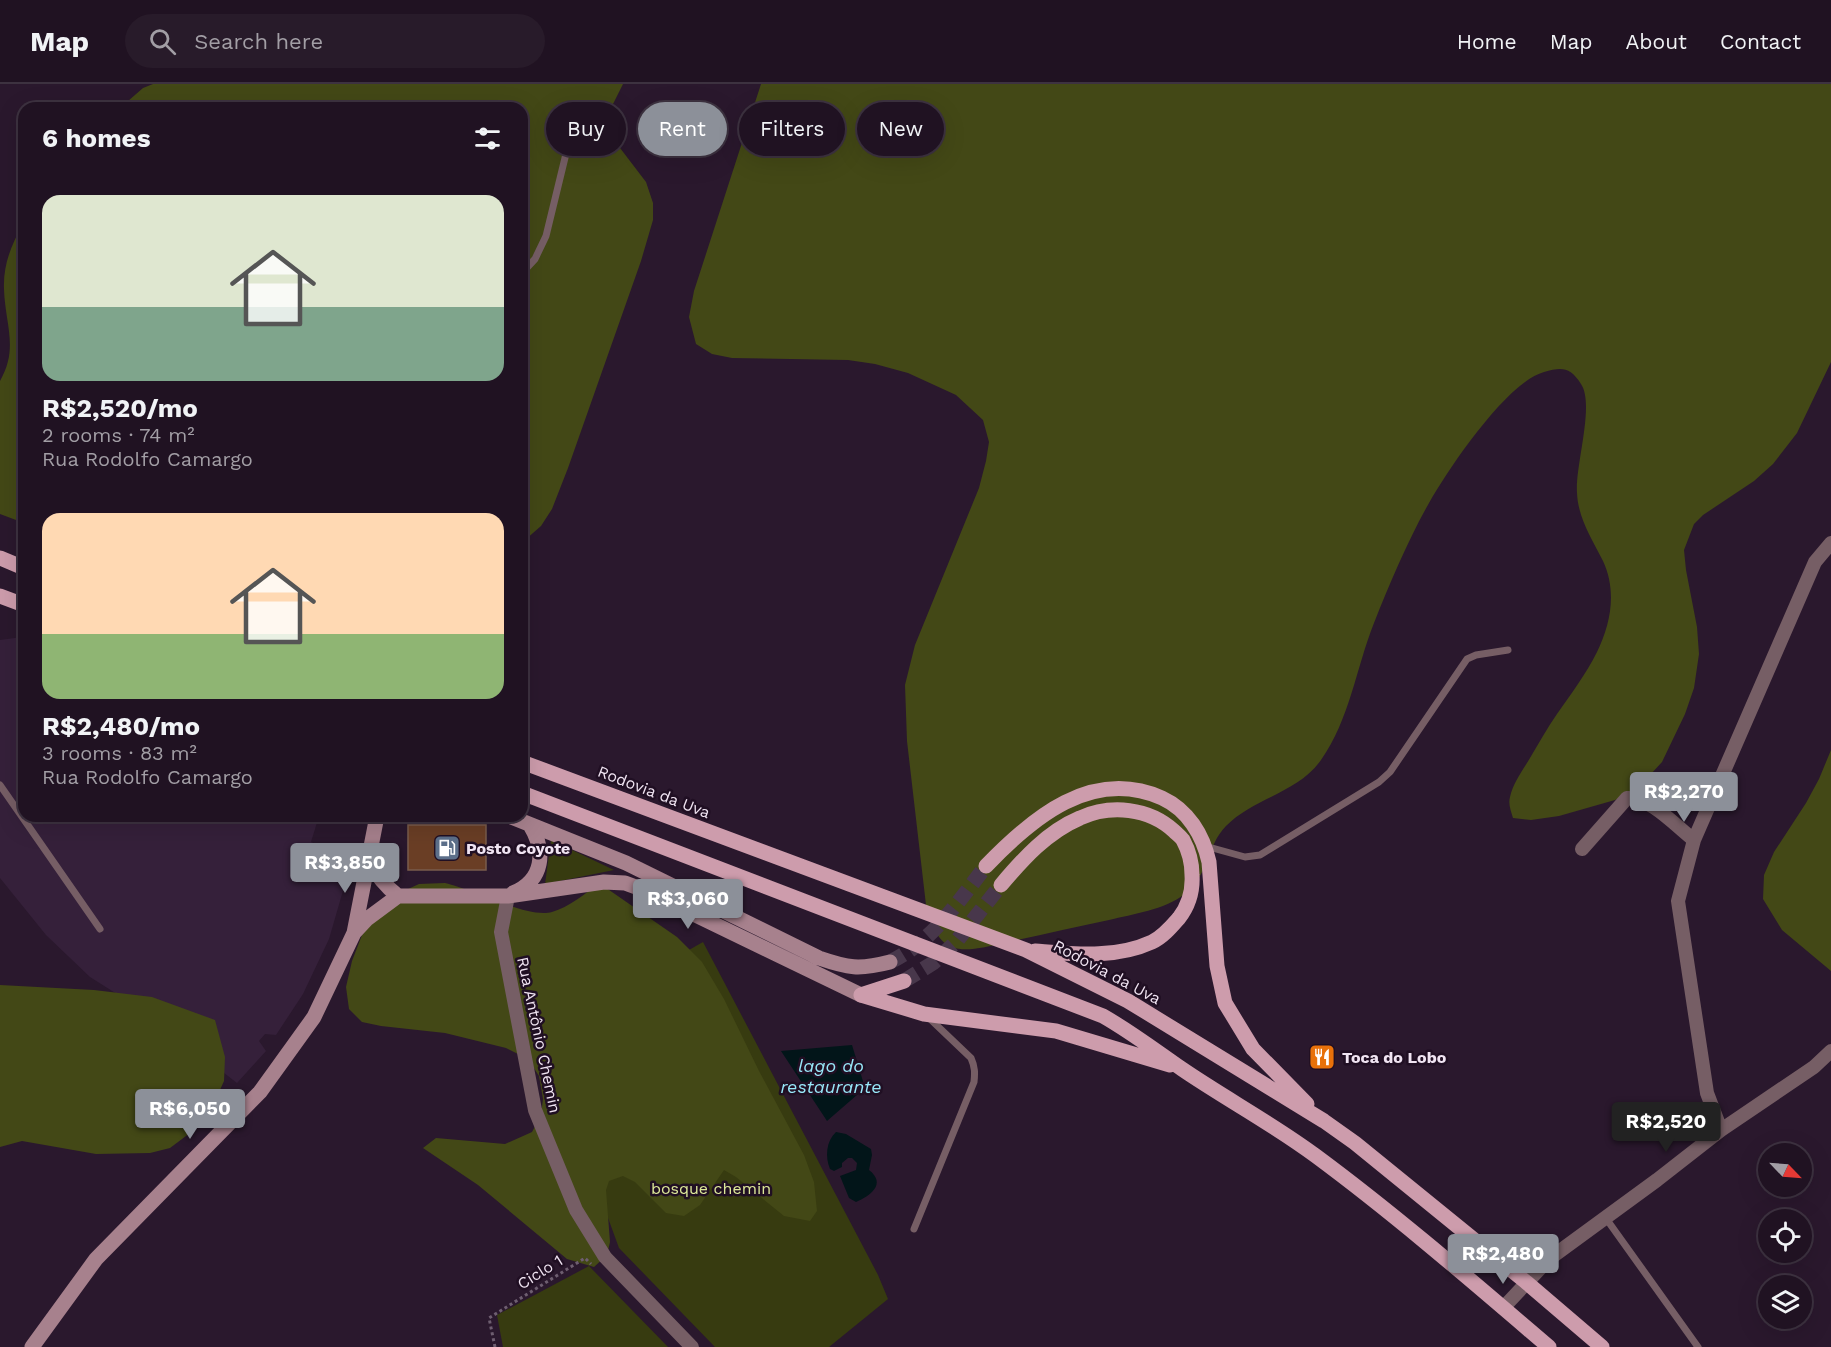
<!DOCTYPE html>
<html lang="en">
<head>
<meta charset="utf-8">
<style>
  body { margin:0; font-family:"Work Sans",sans-serif; background:#281b2a; color:#f1f3f6; height:100vh; display:flex; flex-direction:column; font-size:22px; white-space:nowrap }
  * { box-sizing:border-box; margin:0 }
  p { font-size:20px; color:#a29ea5 }
  .icon { flex:none; width:33px; height:33px; fill:none; stroke:currentColor; stroke-width:2; stroke-linecap:round; stroke-linejoin:round }
  .map { position:relative; flex:1; overflow:hidden }
  .side { position:absolute; left:18px; top:18px; width:510px; height:720px; display:flex; flex-direction:column; background:#201222; border-radius:18px; box-shadow:0 6px 24px #0002,0 0 0 2px #3d3240 }
  .side>* { flex:none }
  .guide { position:absolute; left:546px; top:18px; width:570px; height:54px; display:flex; gap:12px }
  .needle { width:39px; rotate:115deg }
  .tools { position:absolute; left:1758px; top:1059px; display:grid; gap:12px }
  .tools a { display:grid; place-items:center; width:54px; height:54px; border-radius:50%; background:#201222; box-shadow:0 6px 24px #0002,0 0 0 2px #3d3240; font-size:30px }
  .price { position:absolute; translate:-50% -51px; padding:0 14px; border-radius:6px; background:#8c9099; color:#fff; font-size:20px; line-height:39px; filter:drop-shadow(0 2px 3px #0008) }
  .price::after { content:''; position:absolute; left:50%; top:36px; width:18px; height:14px; margin-left:-9px; background:inherit; clip-path:polygon(0 0,100% 0,50% 100%) }
  .price.on { background:#222; color:#fff }
  ul { padding:0; list-style:none }
  li { display:grid; align-content:center; gap:12px; height:318px; padding:0 24px }
  li span { display:grid; place-items:center; height:186px; border-radius:18px; color:#555 }
  li>.icon { margin-inline-start:auto }
  span .icon { width:108px; height:108px; fill:#fffc; stroke-width:1 }
  li b { font-size:26px }
  h2 { display:flex; justify-content:space-between; align-items:center; height:72px; padding:0 24px; font-size:26px }
  .pill { padding:0 21px; border-radius:27px; background:#201222; box-shadow:0 6px 24px #0002,0 0 0 2px #3d3240; font-size:21px; line-height:54px }
  .pill.on { background:#8c9099; color:#fff }
  header { display:flex; align-items:center; gap:36px; box-sizing:border-box; height:84px; padding:0 30px; background:#201222; border-bottom:2px solid #3d3240 }
  header strong { font-size:28px }
  nav { display:flex; gap:33px; margin-inline-start:auto; font-size:21px }
  .search { width:420px; height:54px; background:#281b2a; display:flex; align-items:center; gap:15px; box-sizing:border-box; padding:0 21px; border-radius:33px; color:#a29ea5; font-size:22px }
  .map>svg:first-child { display:block }
  .built { fill:#35203a }
  .green { fill:#373b10 }
  .forest { fill:#434816 }
  .water { fill:#021519 }
  .building { fill:#6a3e25; stroke:#795c4c; stroke-width:1.5 }
  .lines { fill:none; stroke-linecap:round; stroke-linejoin:round }
  .primary-tunnel { stroke:#48374b; stroke-width:15; stroke-dasharray:15 8; stroke-linecap:butt }
  .path { stroke:#6e5e70; stroke-width:3; stroke-dasharray:3 3; stroke-linecap:butt }
  .lane { stroke:#765e65; stroke-width:7 }
  .street { stroke:#765e65; stroke-width:14 }
  .secondary { stroke:#a7818d; stroke-width:15 }
  .primary { stroke:#cd9cac; stroke-width:15 }
  .labels { text-anchor:middle; dominant-baseline:central; stroke-width:5; stroke-linejoin:round; paint-order:stroke }
  .street-label { font-size:16px; fill:#f0e4f2; stroke:#200f23 }
  .poi-label { font-size:16px; font-weight:bold; fill:#f0e4f2; stroke:#200f23; text-anchor:start }
  .park-label { font-size:16px; fill:#dde899; stroke:#200f23 }
  .water-label { font-size:18px; font-style:italic; fill:#98e8f9; stroke:#200f23 }
</style>
</head>
<body>
<header>
<strong>Map</strong>
<div class="search"><svg class="icon" aria-label="search" viewBox="0 0 24 24"><circle cx="10" cy="10" r="6"/><path d="M15 15l6 6"/></svg>Search here</div>
<nav><a>Home</a><a>Map</a><a>About</a><a>Contact</a></nav>
</header>
<div class="map">
<svg width="1831" height="1263" viewBox="0 0 1831 1263">
  <rect width="100%" height="100%" fill="#2a182d"/>
  <path class="built" d="M22,553H24V732H319L311,758L324,764L322,768L326,771L329,778L349,786L329,855L303,910L276,951L265,950L259,957L266,967L237,999L219,985L193,958L90,893L46,851L0,794V556Z"/>
  <path class="green" d="M551,756L614,786L545,800Z
    M703,858L878,1191L888,1215L829,1263H715L619,1164L541,950Z
    M589,1182L668,1263H503L497,1231Z"/>
  <path class="forest" d="M153,0H623L612,22L611,48L617,60L646,98L653,119V136L641,177L568,384L552,425L541,442L525,456L522,457V24H120L143,4Z
    M761,0H1831V278L1797,349L1773,380L1754,397L1703,431L1694,440L1684,466L1686,486L1697,543L1699,570L1694,604L1685,630L1662,678L1639,703L1615,716L1559,732L1531,736L1513,734C1511,727 1508,720 1510,713C1513,699 1523,686 1530,674C1539,659 1547,644 1557,630C1571,610 1586,590 1597,568C1611,539 1617,507 1603,477C1592,455 1578,434 1577,409C1575,381 1595,321 1581,300C1570,283 1562,283 1544,288C1507,298 1449,384 1429,419C1409,454 1389,501 1374,539C1356,584 1350,635 1321,676C1298,709 1253,714 1226,742C1207,761 1208,793 1185,810C1164,826 1133,830 1109,836C1075,843 1042,851 1008,858C961,869 939,875 926,821L907,657L905,601L915,561L979,404L986,377L989,358L983,336L956,311L908,289L875,280L848,276L732,274L712,270L696,260L689,233L694,207Z
    M24,138V439L0,430V297C19,264 5,240 4,205C3,179 12,160 24,138Z
    M1831,666V887L1782,846L1763,815L1764,791L1774,768L1806,719L1819,695Z
    M445,799C472,805 528,835 552,828C569,823 585,810 599,799L677,853L702,878L724,915L759,987L804,1071L814,1098L817,1127L810,1137L784,1132L736,1093L724,1086L700,1121L684,1132L666,1129L635,1098L623,1092L609,1097L606,1106L610,1158L607,1171L594,1183L567,1175L478,1101L423,1064L436,1054L505,1060L532,1048L541,1031L543,1015L539,992L528,975L506,964L445,949L381,942L362,938L349,925L346,903L352,877L362,851L395,811L419,800Z
    M0,901L94,906L152,913L215,936L225,973L224,997L211,1026L194,1046L170,1064L150,1069L96,1070L22,1057L0,1063Z"/>
  <path class="water" d="M852,961L865,1004L827,1037L781,967Z
    M836,1048L846,1050L871,1065L872,1071L869,1086C887,1100 870,1112 856,1118L849,1114L840,1092L856,1086L857,1079L852,1074H848L842,1079V1083L834,1087L830,1085C825,1073 826,1057 836,1048Z"/>
  <path class="building" d="M408,741H486V786H408Z"/>
  <g class="lines">
    <path class="primary-tunnel" d="M890,878C933,857 957,819 986,782
      M904,897L933,879L955,859L1001,801"/>
    <path class="path" d="M495,1263L489,1234L585,1174L591,1180"/>
    <path class="lane" d="M522,189L535,175L546,152L572,45
      M0,701L100,845
      M1205,762L1245,773L1260,771L1379,698L1390,688L1467,575L1476,571L1508,566
      M1605,1133L1698,1263
      M914,1145L974,998C975,989 975,983 971,974L928,933"/>
    <path class="street" d="M1582,765L1627,714C1649,712 1677,743 1694,756
      M508,812L501,848L535,1026L576,1126L605,1173L692,1263
      M1721,1046L1707,1009L1678,817L1694,756L1815,478L1831,459
      M1503,1224L1549,1175L1657,1096L1721,1046L1814,983L1831,967"/>
    <path class="secondary" d="M509,732L626,779L819,874C848,884 859,886 890,878
      M369,777C377,792 385,802 398,812
      M513,809C544,796 546,767 530,741
      M354,849L367,835L398,812H508L604,798L625,799L644,806L861,911
      M32,1263L96,1175L260,1008L314,933L354,849L377,732"/>
    <path class="primary" d="M0,474L24,484
      M0,512L24,521
      M522,678L1026,866L1128,917L1324,1037L1355,1059L1526,1198L1602,1263
      M522,709L1103,932C1131,948 1156,967 1182,985C1226,1015 1273,1040 1316,1072C1397,1132 1473,1198 1549,1263
      M986,782C1032,734 1092,683 1162,714C1188,726 1203,751 1209,778L1217,882L1225,919L1253,965L1307,1020
      M1001,801C1023,775 1047,748 1080,734C1111,720 1149,724 1174,747C1177,750 1181,753 1183,756C1189,767 1192,779 1192,791C1193,807 1189,821 1179,834C1172,842 1163,853 1152,858C1115,875 1074,870 1035,867
      M861,911L924,930L1056,947L1170,981
      M861,911L904,897"/>
  </g>
  <defs>
    <symbol id="fuel-square" viewBox="-11 -11 22 22"><rect x="-9" y="-9" width="18" height="18" rx="4" fill="#5c6f8a" stroke="#200f23"/><path d="M-5.5-6h7V0h2V4h1.3V-2.5L3-4.5l.8-.8L6-3V5H2.5V1h-1V6h-7ZM-4.2-4.7v3.2H.2V-4.7Z" fill="#fff"/></symbol>
    <symbol id="restaurant-square" viewBox="-11 -11 22 22"><rect x="-9" y="-9" width="18" height="18" rx="4" fill="#e8710a" stroke="#200f23"/><path d="M-5-6h1v4h1v-4h1v4h1v-4h1v5L-1.5 .5V6h-2V.5L-5-1ZM5-6V6H3V1.5H1.5Q1.5-4 5-6Z" fill="#fff"/></symbol>
  </defs>
  <g fill-rule="evenodd">
    <use href="#fuel-square" x="432" y="749" width="30" height="30"/>
    <use href="#restaurant-square" x="1307" y="958" width="30" height="30"/>
  </g>
  <g class="labels">
    <g class="street-label">
      <text transform="translate(654 708) rotate(21)">Rodovia da Uva</text>
      <text transform="translate(1107 888) rotate(28)">Rodovia da Uva</text>
      <text transform="translate(539 951) rotate(78)">Rua Antônio Chemin</text>
      <text transform="translate(540 1188) rotate(-32)">Ciclo 1</text>
    </g>
    <g class="poi-label">
      <text x="466" y="764">Posto Coyote</text>
      <text x="1342" y="973">Toca do Lobo</text>
    </g>
    <g class="park-label">
      <text x="711" y="1104">bosque chemin</text>
    </g>
    <g class="water-label">
      <text x="831" y="981">lago do<tspan x="831" dy="21">restaurante</tspan></text>
    </g>
  </g>
</svg>
<div class="tools">
<a><svg class="needle" viewBox="-14 -14 28 28"><path d="M0-13l5 13h-10z" fill="#e53935"/><path d="M0 13l5-13h-10z" fill="#a29ea5"/></svg></a>
<a><svg class="icon" aria-label="locate" viewBox="0 0 24 24"><circle cx="12" cy="12" r="6"/><path d="M12 2v4M12 18v4M2 12h4M18 12h4"/></svg></a>
<a><svg class="icon" aria-label="layers" viewBox="0 0 24 24"><path d="M12 4l9 5-9 5-9-5zM3 14l9 5 9-5"/></svg></a>
</div>
<b class="price" style="left:1684px;top:739px">R$2,270</b>
<b class="price" style="left:345px;top:810px">R$3,850</b>
<b class="price" style="left:688px;top:846px">R$3,060</b>
<b class="price" style="left:190px;top:1056px">R$6,050</b>
<b class="price on" style="left:1666px;top:1069px">R$2,520</b>
<b class="price" style="left:1503px;top:1201px">R$2,480</b>
<div class="guide">
<a class="pill">Buy</a>
<a class="pill on">Rent</a>
<a class="pill">Filters</a>
<a class="pill">New</a>
</div>
<section class="side">
<h2>6 homes<svg class="icon" aria-label="filters" viewBox="0 0 24 24"><path d="M4 7h16M4 17h16"/><circle cx="9" cy="7" r="2"/><circle cx="15" cy="17" r="2"/></svg></h2>
<ul>
<li><span style="background:linear-gradient(#dfe7d0 60%,#7fa58c 0)"><svg class="icon" aria-label="home" viewBox="0 0 24 24"><path d="M3 11l9-7 9 7M6 9v11h12V9"/></svg></span><div><b>R$2,520/mo</b><p>2 rooms · 74 m²</p><p>Rua Rodolfo Camargo</p></div></li>
<li><span style="background:linear-gradient(#ffd9b3 65%,#8fb573 0)"><svg class="icon" aria-label="home" viewBox="0 0 24 24"><path d="M3 11l9-7 9 7M6 9v11h12V9"/></svg></span><div><b>R$2,480/mo</b><p>3 rooms · 83 m²</p><p>Rua Rodolfo Camargo</p></div></li>
</ul>
</section>
</div>
</body>
</html>
